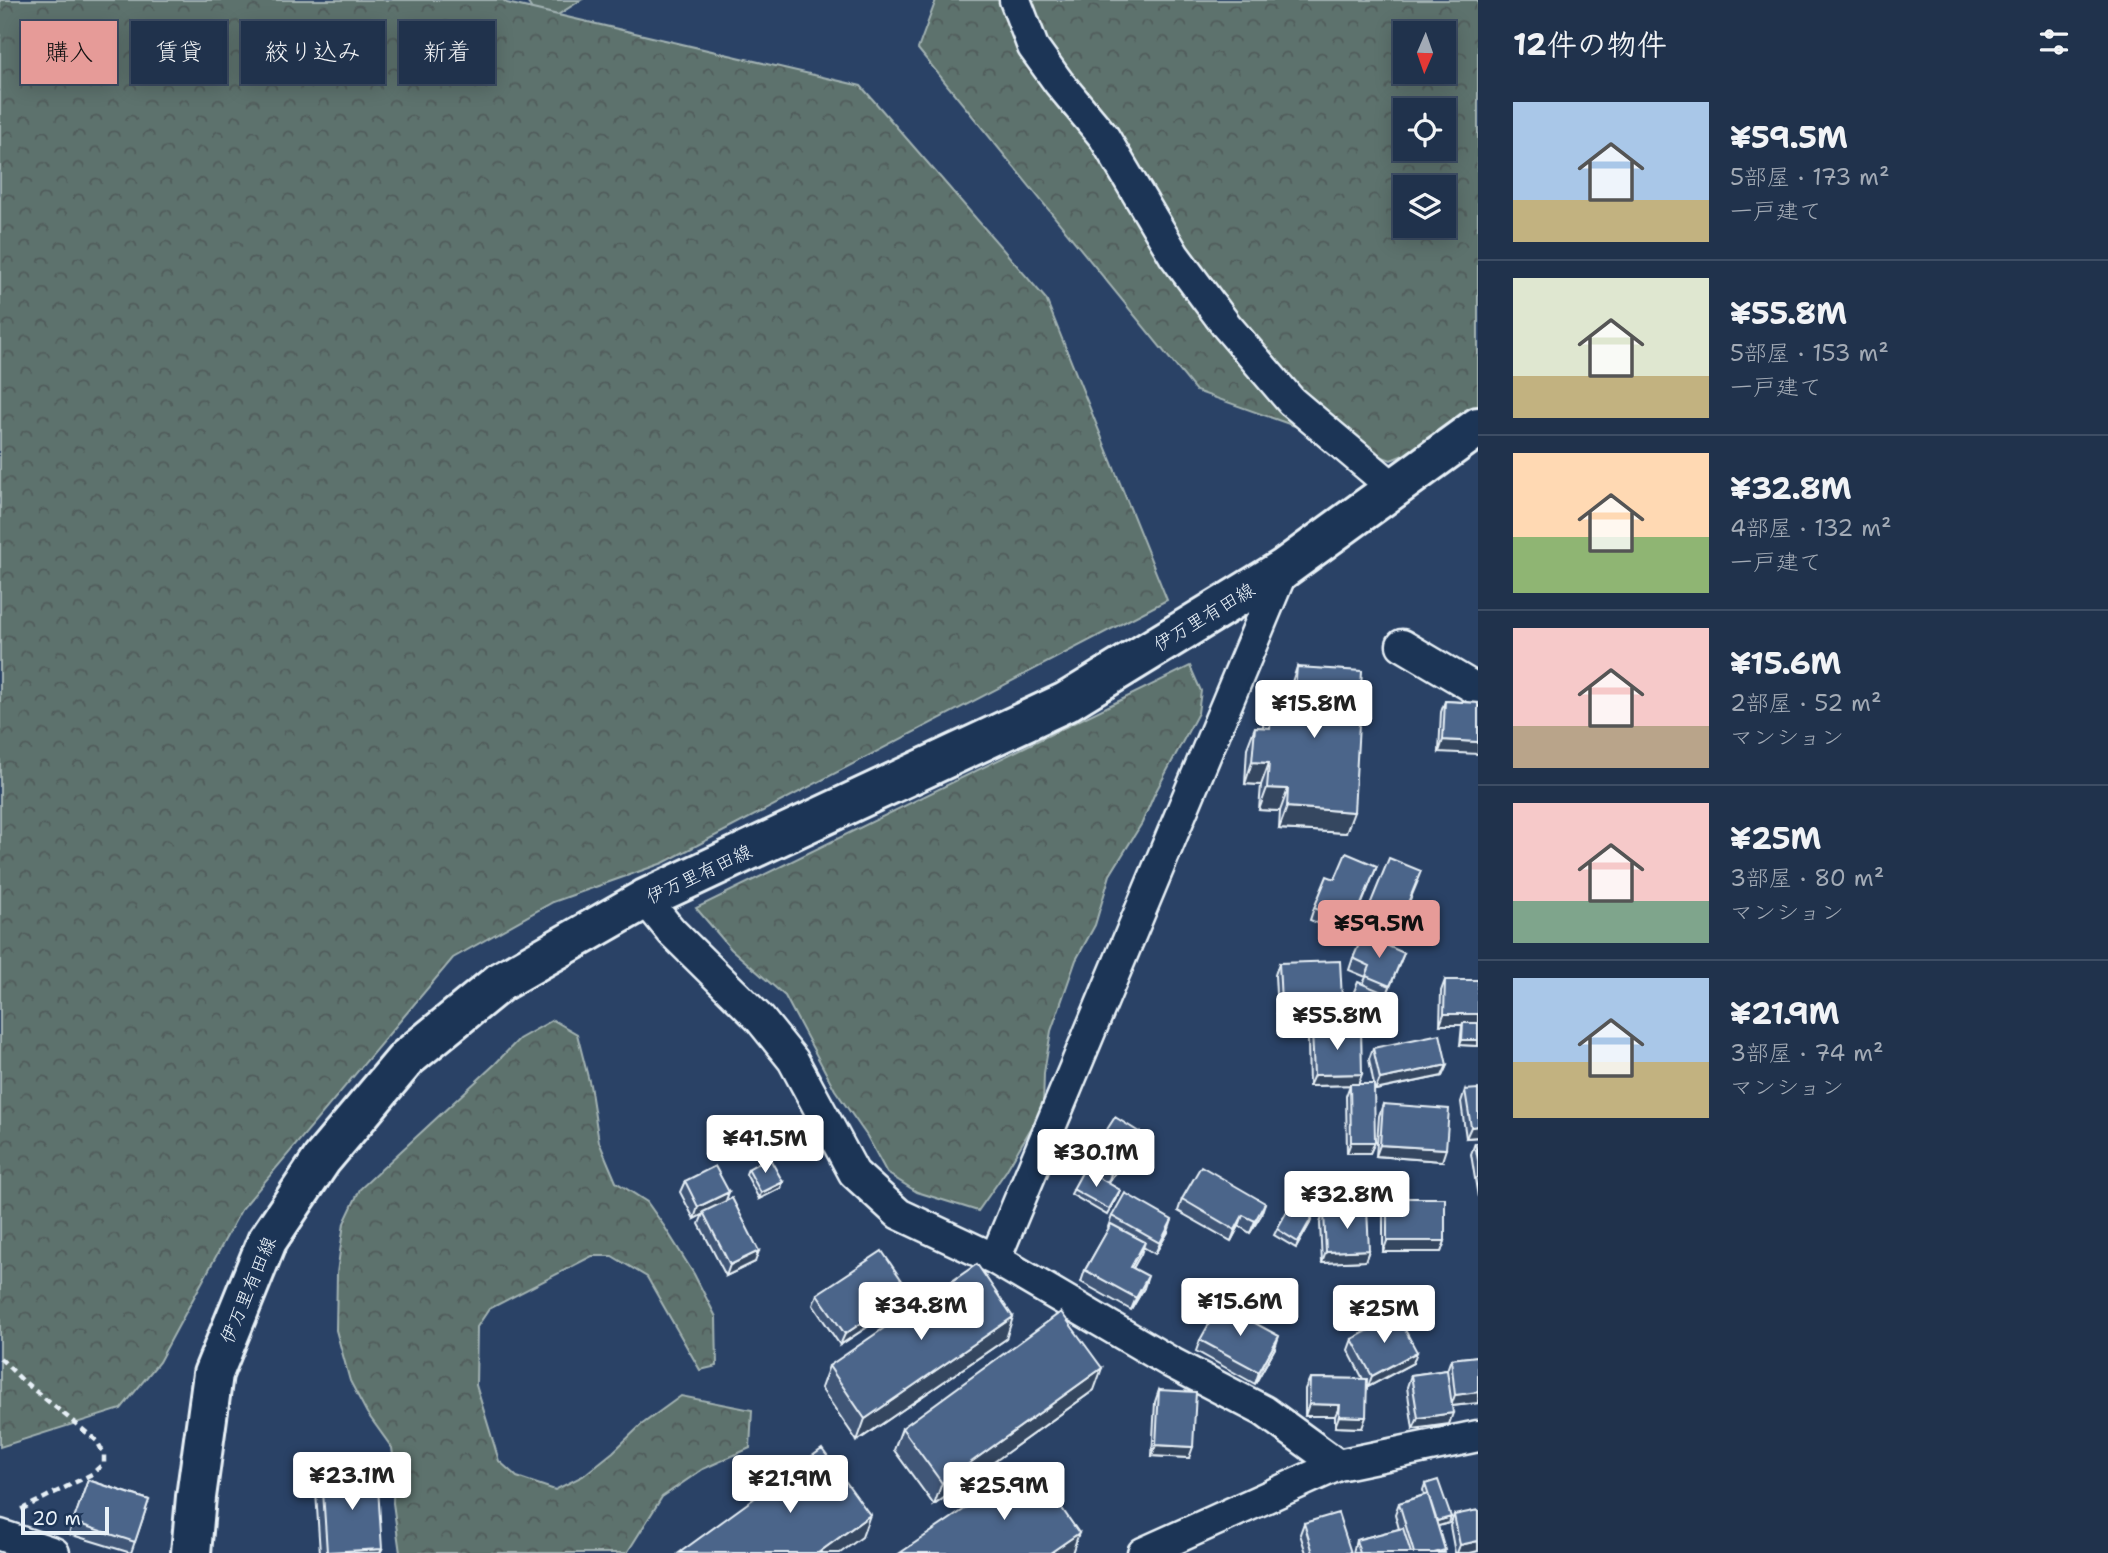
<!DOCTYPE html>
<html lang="ja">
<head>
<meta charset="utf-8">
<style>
  body { margin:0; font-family:"Shantell Sans","Klee One",sans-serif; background:#2d3e56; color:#f1f3f6; height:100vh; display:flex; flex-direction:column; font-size:26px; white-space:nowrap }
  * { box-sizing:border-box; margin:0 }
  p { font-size:23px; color:#a2aab5 }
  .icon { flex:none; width:38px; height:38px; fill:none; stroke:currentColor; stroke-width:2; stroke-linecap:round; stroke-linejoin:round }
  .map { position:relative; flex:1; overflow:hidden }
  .drawer { display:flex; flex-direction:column; background:#20324c; width:630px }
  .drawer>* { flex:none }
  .hud { position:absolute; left:21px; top:21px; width:665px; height:63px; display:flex; gap:14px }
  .needle { width:46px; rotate:182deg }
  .buttons { position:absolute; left:1393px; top:21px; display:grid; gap:14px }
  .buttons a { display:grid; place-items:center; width:63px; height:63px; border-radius:0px; background:#20324c; box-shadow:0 4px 18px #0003,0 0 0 2px #3d4d64; font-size:35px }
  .scale { position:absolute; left:21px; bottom:18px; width:88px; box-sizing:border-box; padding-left:7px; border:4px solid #e8f1f8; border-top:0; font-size:19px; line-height:24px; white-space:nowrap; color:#e8f1f8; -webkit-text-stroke:5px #1d3557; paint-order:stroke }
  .price { position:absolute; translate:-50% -60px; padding:0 16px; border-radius:7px; background:#fff; color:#222; font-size:23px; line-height:46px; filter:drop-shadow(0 2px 4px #0008) }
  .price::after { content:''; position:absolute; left:50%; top:42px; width:21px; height:16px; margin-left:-10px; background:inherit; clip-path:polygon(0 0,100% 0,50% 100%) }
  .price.selected { background:#e69b98; color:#111 }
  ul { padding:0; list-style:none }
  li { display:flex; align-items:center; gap:21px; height:175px; padding:0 35px }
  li+li { border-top:2px solid #3d4d64 }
  li span { display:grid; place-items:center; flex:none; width:196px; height:140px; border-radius:0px; color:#555 }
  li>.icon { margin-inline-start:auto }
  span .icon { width:84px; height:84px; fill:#fffc; stroke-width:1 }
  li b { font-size:30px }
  h2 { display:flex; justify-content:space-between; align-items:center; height:84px; padding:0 35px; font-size:30px }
  .chip { padding:0 24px; border-radius:0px; background:#20324c; box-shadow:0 4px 18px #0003,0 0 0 2px #3d4d64; font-size:24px; line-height:63px }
  .chip.selected { background:#e69b98; color:#111 }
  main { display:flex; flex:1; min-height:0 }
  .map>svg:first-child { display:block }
  .grass { fill:#5d726d; stroke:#a2b2b2; stroke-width:2 }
  .forest { fill:url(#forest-crowns); stroke:#a2b2b2; stroke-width:2; fill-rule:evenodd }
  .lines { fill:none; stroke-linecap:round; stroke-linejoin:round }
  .street-casing { stroke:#e8f1f8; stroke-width:35 }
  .secondary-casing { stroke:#e8f1f8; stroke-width:44 }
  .path { stroke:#e8f1f8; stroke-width:4.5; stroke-dasharray:7 5; stroke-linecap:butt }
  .street { stroke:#1d3557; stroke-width:30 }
  .secondary { stroke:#1d3557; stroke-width:38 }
  .wall { fill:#415777; stroke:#e8f1f8; stroke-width:2 }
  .shaded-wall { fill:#354761; stroke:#e8f1f8; stroke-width:2 }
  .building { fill:#4c658a; stroke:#e8f1f8; stroke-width:2 }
  .labels { text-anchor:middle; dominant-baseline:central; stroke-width:5; stroke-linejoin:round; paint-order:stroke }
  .street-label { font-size:19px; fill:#e8f1f8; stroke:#1d3557 }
</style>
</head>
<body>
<main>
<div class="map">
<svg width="1478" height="1553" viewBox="0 0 1478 1553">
  <defs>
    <pattern id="forest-crowns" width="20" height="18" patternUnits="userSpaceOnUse" patternTransform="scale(1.75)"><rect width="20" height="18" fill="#5d726d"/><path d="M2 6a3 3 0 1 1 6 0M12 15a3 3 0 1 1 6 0" fill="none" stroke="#505b5a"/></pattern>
  </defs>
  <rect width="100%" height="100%" fill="#2a4266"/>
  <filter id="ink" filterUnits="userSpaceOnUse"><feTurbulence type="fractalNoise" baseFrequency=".0143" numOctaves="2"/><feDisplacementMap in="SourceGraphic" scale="14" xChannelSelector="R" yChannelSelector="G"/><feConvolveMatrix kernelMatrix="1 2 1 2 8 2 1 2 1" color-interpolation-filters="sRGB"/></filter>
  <g filter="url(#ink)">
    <path class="grass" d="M526,0H581L542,25Z"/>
    <path class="forest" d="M0,0H503L507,3L861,86L1046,299L1167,600L663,863L553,902L453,958L241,1210L159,1362L121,1409L0,1447Z
      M936,0H1478V425L1391,460L1196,391L918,49ZM1405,33H1444V72H1405ZM1405,110H1444V149H1405ZM1405,187H1444V226H1405Z
      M1190,666L1201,691L1198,713L1154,795L1142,823L1110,875L1095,925L1076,960L1051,1031L1044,1073L1043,1108L1006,1171L978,1211L917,1192L887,1173L867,1136L835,1090L785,996L731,949L696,908Z
      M553,1020L577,1034L590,1085L599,1142L616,1182L647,1202L664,1226L694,1274L716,1317L717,1366L700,1370L647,1277L612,1256H592L489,1309L477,1327L476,1385L499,1461L517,1477L555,1490L583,1476L613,1452L641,1425L681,1396L752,1410L750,1448L703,1469L662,1497L627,1553H400L393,1503L394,1462L392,1448L367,1413L350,1381L336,1330L337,1273L344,1223L360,1189L495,1064L519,1039Z"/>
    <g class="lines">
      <defs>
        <path id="street" d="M1015,0L1033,47L1059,83L1104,137L1174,255L1226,325L1291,401L1395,489
          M1402,645L1478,690
          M645,899L672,932L760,1019L793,1060L854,1173L899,1214L995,1259L1172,1363L1264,1411L1338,1465
          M995,1259L1283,569
          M0,1535L54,1553
          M1143,1553L1338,1465L1478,1436"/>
        <path id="secondary" d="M191,1553L196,1497L213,1374L267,1241L322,1159L407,1058L500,982L645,899L1066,702L1283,569L1478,427"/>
      </defs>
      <use href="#street" class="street-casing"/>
      <use href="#secondary" class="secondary-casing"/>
      <path class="path" d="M0,1358L22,1380L97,1441L104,1454V1463L92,1474L18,1511"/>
      <use href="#street" class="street"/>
      <use href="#secondary" class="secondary"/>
    </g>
    <path class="wall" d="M1297,667L1346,833L1279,829L1280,811L1259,810L1261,785L1245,784L1247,748L1255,727H1263L1264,712L1272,690L1289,691Z
      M1445,701L1478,703L1439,752L1441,712Z
      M1377,866L1349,936L1310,920L1314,908L1335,879Z
      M1417,883L1395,936L1363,923L1367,912Z
      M1404,953L1387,994L1389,995L1385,1007L1372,1035L1361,1030L1358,1084L1375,1142L1370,1153H1347L1346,1096L1350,1085L1309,1086L1308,1041L1312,1030L1357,1028L1342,1022L1346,1010L1363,984L1366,977L1349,970L1353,958Z
      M1279,963L1342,999L1338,1010L1277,1013L1275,975Z
      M1445,980L1478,1046L1460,1045L1462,1025H1440L1441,991Z
      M1373,1048L1447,1065L1442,1076L1375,1090L1369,1059Z
      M1465,1090L1478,1137L1466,1138L1461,1102Z
      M1383,1104L1442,1161L1376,1156L1379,1116Z
      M1139,1132L1134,1144L1108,1183L1120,1190L1118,1195L1107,1215L1071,1194L1084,1170L1088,1159Z
      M1475,1143H1478V1197L1471,1154Z
      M748,1169L781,1188L759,1199L746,1174Z
      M685,1181L729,1192L725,1201L755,1262L726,1276L699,1224L703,1214L694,1219L680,1192Z
      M1387,1198L1445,1241L1441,1252H1383V1210Z
      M1182,1199L1261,1215L1250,1233L1239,1226L1231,1241L1178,1211Z
      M1324,1212L1369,1250L1365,1261L1322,1263L1320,1223Z
      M1112,1216L1168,1232L1155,1254L1143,1247L1133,1268L1144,1288L1131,1310L1081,1282L1085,1270L1109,1228L1108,1227Z
      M1312,1217L1310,1223L1296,1248L1274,1235L1277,1229Z
      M817,1294L905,1302L840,1345L813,1305Z
      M1006,1339L857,1441L821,1388L829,1366Z
      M1352,1339L1413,1363L1368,1387L1367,1386L1362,1428L1335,1427V1416H1305V1389L1310,1378L1363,1379L1348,1350Z
      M1200,1340L1275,1348L1255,1384L1196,1351Z
      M1478,1356V1403L1452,1406L1449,1424L1413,1429L1407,1387L1411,1375L1447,1370L1451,1359Z
      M1094,1390L934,1505L894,1450L902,1428Z
      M1159,1390L1189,1458L1152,1456L1155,1402Z
      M322,1476L382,1549L380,1553H320L316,1492Z
      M88,1480L149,1500L131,1553L69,1534Z
      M1425,1484L1449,1523L1438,1526L1444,1553H1353L1356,1540L1399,1529L1395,1514L1399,1503L1424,1495L1423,1490Z
      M1454,1515L1478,1551L1470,1553H1455L1450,1526Z
      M1304,1523L1351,1553H1306L1300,1534Z"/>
    <path class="shaded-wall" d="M1443,740L1478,742V754L1439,752Z
      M1252,762L1269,763L1261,785L1245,784Z
      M1267,788L1288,789L1280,811L1259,810Z
      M1287,807L1354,812L1346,833L1279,829Z
      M1342,999L1338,1010L1277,1013L1281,1002Z
      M1444,1014H1478V1026L1463,1023L1462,1025H1440Z
      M1462,1040H1478V1046L1460,1045Z
      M1447,1065L1442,1076L1375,1090L1380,1079Z
      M1362,1074L1358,1085L1309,1086L1314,1075Z
      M1478,1126V1137L1466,1138L1471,1127Z
      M1139,1132L1134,1144L1107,1185L1111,1174Z
      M1351,1142H1375L1370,1153H1347Z
      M1380,1145L1446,1149L1442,1161L1376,1156Z
      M783,1182L781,1188L759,1199L761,1193Z
      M729,1192L725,1203L694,1219L698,1207Z
      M1265,1203L1261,1215L1250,1233L1255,1221Z
      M1243,1215L1239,1226L1231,1241L1235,1230Z
      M1312,1217L1310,1223L1296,1248L1298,1242Z
      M1172,1220L1168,1232L1155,1254L1160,1243Z
      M1387,1241H1445L1441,1252H1383Z
      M1145,1242L1141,1254L1127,1279L1131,1267Z
      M1369,1250L1365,1261L1322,1263L1326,1252Z
      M759,1251L755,1262L726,1276L730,1265Z
      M1148,1276L1144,1288L1131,1310L1136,1298Z
      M909,1291L905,1302L840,1345L845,1334Z
      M1013,1317L1006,1339L857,1441L865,1419Z
      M1279,1336L1275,1348L1255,1384L1259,1372Z
      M1417,1352L1413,1363L1368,1387L1372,1376Z
      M1102,1368L1094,1390L934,1505L942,1483Z
      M1478,1392V1403L1451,1406L1455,1395Z
      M1309,1404L1340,1405L1335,1416H1305Z
      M1453,1413L1449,1424L1413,1429L1418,1418Z
      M1339,1416L1366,1417L1362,1428L1335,1427Z
      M1156,1445L1193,1447L1189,1458L1152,1456Z
      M870,1515L862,1537L840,1553H818Z
      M1451,1517L1449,1523L1435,1527L1437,1521Z
      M1079,1533L1072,1553H1050Z
      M1478,1541V1551L1470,1553H1457L1460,1545Z
      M382,1549L380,1553H327V1552Z"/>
    <path class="building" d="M1297,667L1362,671L1354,812L1287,807L1288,789L1267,788L1269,763L1252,762L1255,727L1270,728L1272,690L1295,691Z
      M1445,701L1478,703V742L1443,740Z
      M1346,853L1377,866L1353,924L1314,908L1327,876L1335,879Z
      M1389,858L1421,871L1399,925L1367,912Z
      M1363,935L1404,953L1390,986L1366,976L1370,966L1353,958Z
      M1340,961L1342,999L1281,1002L1279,963Z
      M1445,980H1478V1014H1444Z
      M1358,982L1389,995L1376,1024L1346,1010Z
      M1463,1023H1478V1040H1462Z
      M1361,1028L1362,1074L1314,1075L1312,1030Z
      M1440,1034L1447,1065L1380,1079L1373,1048Z
      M1350,1084H1374L1375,1142H1351Z
      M1478,1089V1126L1471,1127L1465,1090Z
      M1383,1104L1449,1109L1446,1149L1380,1145Z
      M1115,1117L1139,1132L1111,1174L1088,1159Z
      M1475,1143H1478V1161Z
      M769,1157L783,1182L761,1193L748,1169Z
      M715,1166L729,1192L698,1207L685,1181Z
      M1201,1166L1265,1203L1255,1221L1243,1215L1235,1230L1182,1199Z
      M1084,1169L1120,1190L1109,1209L1073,1189Z
      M1125,1193L1172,1220L1160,1243L1112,1216Z
      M732,1198L759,1251L730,1265L703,1212Z
      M1387,1198H1445V1241H1387Z
      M1291,1204L1312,1217L1298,1242L1277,1229Z
      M1367,1209L1369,1250L1326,1252L1324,1212Z
      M1111,1224L1145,1242L1131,1267L1148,1276L1136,1298L1085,1270Z
      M882,1251L909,1291L845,1334L817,1294Z
      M977,1264L1013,1317L865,1419L829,1366Z
      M1220,1304L1279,1336L1259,1372L1200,1340Z
      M1061,1312L1102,1368L942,1483L902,1428Z
      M1397,1315L1417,1352L1372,1376L1352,1339Z
      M1478,1356V1392L1455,1395L1451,1359Z
      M1447,1370L1453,1413L1418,1418L1411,1375Z
      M1310,1378L1367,1379L1366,1417L1339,1416L1340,1405L1309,1404Z
      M1159,1390L1196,1392L1193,1447L1156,1445Z
      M822,1449L870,1515L818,1553H679Z
      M1031,1464L1079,1533L1050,1553H900Z
      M377,1472L382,1549L327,1552L322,1476Z
      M88,1480L149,1500L135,1542L73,1522Z
      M1438,1480L1451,1517L1437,1521L1425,1484Z
      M1428,1494L1445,1550L1434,1553H1414L1399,1503Z
      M1478,1510V1541L1460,1545L1454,1515Z
      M1338,1513L1351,1553H1313L1304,1523Z
      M1403,1528L1411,1553H1360L1356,1540Z"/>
  </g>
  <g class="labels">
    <g class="street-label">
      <text transform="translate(1204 617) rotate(-31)">伊万里有田線</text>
      <text transform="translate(699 874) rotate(-25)">伊万里有田線</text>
      <text transform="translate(248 1290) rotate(-67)">伊万里有田線</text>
    </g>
  </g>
</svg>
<div class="buttons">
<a><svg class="needle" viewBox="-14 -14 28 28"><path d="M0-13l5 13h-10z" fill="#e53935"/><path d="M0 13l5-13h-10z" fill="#a2aab5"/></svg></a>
<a><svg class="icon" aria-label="locate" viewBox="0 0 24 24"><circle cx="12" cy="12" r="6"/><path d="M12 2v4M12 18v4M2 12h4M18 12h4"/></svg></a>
<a><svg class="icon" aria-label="layers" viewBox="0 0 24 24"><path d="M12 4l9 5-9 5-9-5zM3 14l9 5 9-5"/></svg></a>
</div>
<div class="scale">20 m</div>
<b class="price" style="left:1314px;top:740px">¥15.8M</b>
<b class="price selected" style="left:1379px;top:960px">¥59.5M</b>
<b class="price" style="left:1337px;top:1052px">¥55.8M</b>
<b class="price" style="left:765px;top:1175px">¥41.5M</b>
<b class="price" style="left:1096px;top:1189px">¥30.1M</b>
<b class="price" style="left:1347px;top:1231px">¥32.8M</b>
<b class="price" style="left:1240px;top:1338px">¥15.6M</b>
<b class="price" style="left:921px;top:1342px">¥34.8M</b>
<b class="price" style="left:1384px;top:1345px">¥25M</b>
<b class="price" style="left:352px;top:1512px">¥23.1M</b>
<b class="price" style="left:790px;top:1515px">¥21.9M</b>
<b class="price" style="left:1004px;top:1522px">¥25.9M</b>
<div class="hud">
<a class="chip selected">購入</a>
<a class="chip">賃貸</a>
<a class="chip">絞り込み</a>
<a class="chip">新着</a>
</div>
</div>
<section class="drawer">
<h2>12件の物件<svg class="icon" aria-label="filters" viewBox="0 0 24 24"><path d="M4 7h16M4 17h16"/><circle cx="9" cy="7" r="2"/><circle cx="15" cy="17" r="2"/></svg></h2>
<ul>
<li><span style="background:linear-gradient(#a9c7e8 70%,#c2b280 0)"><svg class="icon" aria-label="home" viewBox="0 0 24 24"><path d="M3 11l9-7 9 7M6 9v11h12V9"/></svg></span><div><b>¥59.5M</b><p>5部屋 · 173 m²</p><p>一戸建て</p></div></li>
<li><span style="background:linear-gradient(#dfe7d0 70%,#c2b280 0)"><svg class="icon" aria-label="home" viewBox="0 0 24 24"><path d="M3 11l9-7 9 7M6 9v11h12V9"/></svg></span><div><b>¥55.8M</b><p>5部屋 · 153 m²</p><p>一戸建て</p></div></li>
<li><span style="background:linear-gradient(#ffd9b3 60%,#8fb573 0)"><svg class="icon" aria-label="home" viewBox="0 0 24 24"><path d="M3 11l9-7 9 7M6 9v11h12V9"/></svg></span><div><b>¥32.8M</b><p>4部屋 · 132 m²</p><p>一戸建て</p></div></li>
<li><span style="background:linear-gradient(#f6c9c9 70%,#b9a48a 0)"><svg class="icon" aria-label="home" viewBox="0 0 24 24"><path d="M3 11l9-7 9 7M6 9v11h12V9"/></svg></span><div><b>¥15.6M</b><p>2部屋 · 52 m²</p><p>マンション</p></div></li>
<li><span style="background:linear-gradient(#f6c9c9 70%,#7fa58c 0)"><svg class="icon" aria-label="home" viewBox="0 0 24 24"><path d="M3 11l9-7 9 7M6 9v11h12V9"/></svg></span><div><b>¥25M</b><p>3部屋 · 80 m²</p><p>マンション</p></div></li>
<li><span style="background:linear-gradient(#a9c7e8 60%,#c2b280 0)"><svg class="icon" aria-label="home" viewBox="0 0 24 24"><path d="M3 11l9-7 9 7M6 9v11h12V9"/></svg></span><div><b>¥21.9M</b><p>3部屋 · 74 m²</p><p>マンション</p></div></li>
</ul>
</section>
</main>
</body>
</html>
